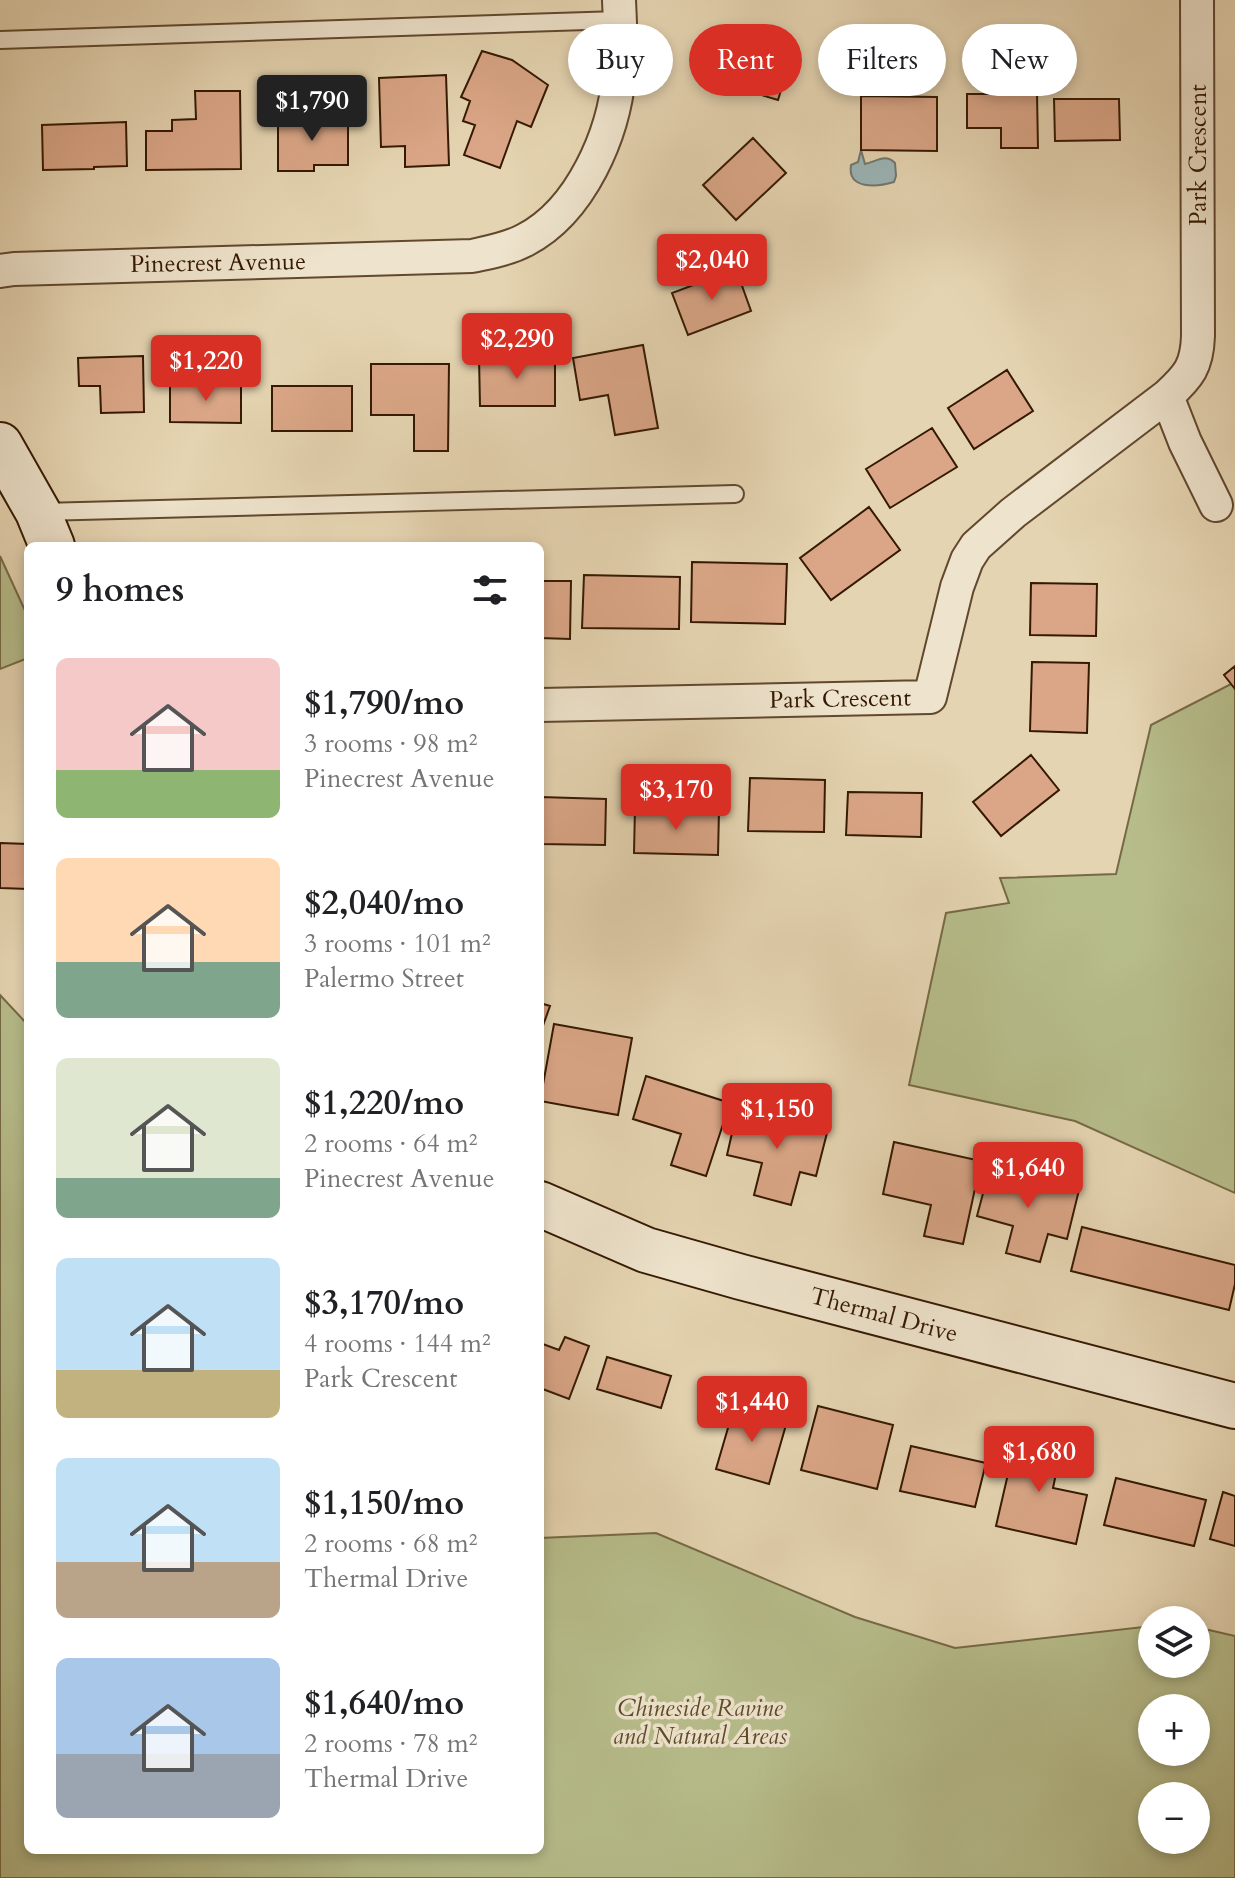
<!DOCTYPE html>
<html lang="en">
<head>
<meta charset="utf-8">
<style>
  body { margin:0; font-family:Cardo,serif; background:#f6f6f6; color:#202124; height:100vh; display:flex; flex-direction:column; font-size:30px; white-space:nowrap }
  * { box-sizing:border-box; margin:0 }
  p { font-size:26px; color:#757577 }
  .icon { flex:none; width:44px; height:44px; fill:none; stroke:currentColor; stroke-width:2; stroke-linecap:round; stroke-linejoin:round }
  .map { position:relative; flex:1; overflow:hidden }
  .sheet { position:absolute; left:24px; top:542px; width:520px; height:1312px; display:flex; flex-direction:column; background:#fff; border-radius:12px; box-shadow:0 4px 12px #0003 }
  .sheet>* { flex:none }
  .guide { position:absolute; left:568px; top:24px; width:546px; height:72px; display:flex; gap:16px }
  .controls { position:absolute; left:1138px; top:1606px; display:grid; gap:16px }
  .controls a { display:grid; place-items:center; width:72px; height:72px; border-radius:50%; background:#fff; box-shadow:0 4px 12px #0003; font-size:40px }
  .price { position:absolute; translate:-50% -68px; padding:0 18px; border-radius:8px; background:#d93025; color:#fff; font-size:26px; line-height:52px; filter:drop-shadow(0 2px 4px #0008) }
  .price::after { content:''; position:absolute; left:50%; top:48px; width:24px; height:18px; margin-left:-12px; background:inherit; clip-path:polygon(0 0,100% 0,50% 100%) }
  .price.active { background:#222; color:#fff }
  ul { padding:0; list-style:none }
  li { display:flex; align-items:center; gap:24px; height:200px; padding:0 32px }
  li span { display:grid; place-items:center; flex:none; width:224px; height:160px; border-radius:12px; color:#555 }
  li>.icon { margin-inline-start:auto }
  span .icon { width:96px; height:96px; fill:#fffc; stroke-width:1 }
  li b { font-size:34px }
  h2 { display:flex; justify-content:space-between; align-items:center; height:96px; padding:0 32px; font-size:34px }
  .tag { padding:0 28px; border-radius:36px; background:#fff; box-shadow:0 4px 12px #0003; font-size:28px; line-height:72px }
  .tag.active { background:#d93025; color:#fff }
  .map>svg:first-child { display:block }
  .green { fill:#b6bc8a; stroke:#766a46; stroke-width:2; fill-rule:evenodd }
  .water { fill:#9bb5b7; stroke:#72776f; stroke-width:2 }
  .building { fill:#daa687; stroke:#351902; stroke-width:2 }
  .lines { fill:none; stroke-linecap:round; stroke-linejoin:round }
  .lane-casing { stroke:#61482e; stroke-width:20 }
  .street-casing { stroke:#61482e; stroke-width:36 }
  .secondary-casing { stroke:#351902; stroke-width:48 }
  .lane { stroke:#eee3cc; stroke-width:16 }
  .street { stroke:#eee3cc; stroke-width:32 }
  .secondary { stroke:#eee3cc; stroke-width:44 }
  .labels { text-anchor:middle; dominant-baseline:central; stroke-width:7; stroke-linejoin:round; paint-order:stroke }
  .street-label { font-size:24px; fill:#351902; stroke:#eee3cc }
  .park-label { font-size:24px; font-style:italic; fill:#5c4a2b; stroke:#eee3cc }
</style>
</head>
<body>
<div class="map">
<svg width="1235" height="1878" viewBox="0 0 1235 1878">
  <rect width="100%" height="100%" fill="#e5d4b1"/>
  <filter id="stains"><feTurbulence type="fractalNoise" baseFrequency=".0025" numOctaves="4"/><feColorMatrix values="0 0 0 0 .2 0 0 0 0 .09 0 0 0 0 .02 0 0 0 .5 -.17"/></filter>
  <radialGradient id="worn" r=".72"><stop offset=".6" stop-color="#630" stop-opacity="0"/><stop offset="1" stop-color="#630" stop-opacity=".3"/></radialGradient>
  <path class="green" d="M0,556L28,617V658L0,669Z
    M1233,683L1235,685V1193L1075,1121L909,1085L946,913L1009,903L1000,878L1116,874L1151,725Z
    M0,995L28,1025V1850H540V1538L656,1533L855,1617L955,1648L1152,1626V1664H1196V1627L1235,1636V1878H0ZM1196,1708V1752H1152V1708ZM1196,1796V1840H1152V1796Z"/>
  <path class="water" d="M861,150L865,164C876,162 885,153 895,163L896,176L894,182C877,187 847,190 851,165L858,162Z"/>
  <path class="building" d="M714,32L792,54L778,100L701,77Z
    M482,51L512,60L548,85L531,127L517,121L500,168L464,155L475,125L463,121L470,101L461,97Z
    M446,75L449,165L405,167V146L381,147L379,78Z
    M195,91H240L241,169L146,170V131H172V120L196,119Z
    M967,94H1037L1038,148H1001V128H967Z
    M861,96L937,97V151L861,150Z
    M1054,99H1119L1120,140L1055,141Z
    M348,117V165H314V171H278V118Z
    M126,122L127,166L94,167V169L43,170L42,125Z
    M753,138L786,173L736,220L703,185Z
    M736,269L751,311L688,335L672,293Z
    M643,345L658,428L615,435L608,395L580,400L573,358Z
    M143,356L144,412L101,413L100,386H79L78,358Z
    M479,357H555V406H480Z
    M371,364H449L448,451H414V415H371Z
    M1007,370L1033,411L974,449L948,408Z
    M170,383H241V423L170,422Z
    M272,386H352V431H272Z
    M932,428L957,467L890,508L866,469Z
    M869,507L900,550L831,600L800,558Z
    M692,562L787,564L785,624L691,622Z
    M584,575L680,577L679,629L582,628Z
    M540,581H571L570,639L540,638Z
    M1031,583L1097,584L1096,636L1030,635Z
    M1032,662L1089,663L1087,733L1030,731Z
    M1235,666V689L1224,675Z
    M1031,755L1059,790L1001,836L973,802Z
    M750,778L825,780L824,832L748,831Z
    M848,792L922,793L921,837L846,835Z
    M540,797L606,799L605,845L540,844Z
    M635,808L719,810L718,855L634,853Z
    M0,843L28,844V889L0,888Z
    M540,1003L550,1006L540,1034Z
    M554,1024L632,1038L618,1115L540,1101Z
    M646,1076L730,1103L706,1176L671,1165L681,1134L633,1119Z
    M738,1107L828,1129L816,1176L800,1172L791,1205L754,1195L762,1163L727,1155Z
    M894,1142L981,1161L963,1244L924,1236L931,1205L883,1194Z
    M990,1167L1079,1190L1067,1239L1048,1234L1040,1262L1006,1253L1013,1226L977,1216Z
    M1082,1227L1235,1265V1284L1229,1310L1071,1271Z
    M565,1337L589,1346L569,1399L540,1388V1343L559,1350Z
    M607,1357L671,1376L661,1408L597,1389Z
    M735,1404L788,1418L769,1484L716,1469Z
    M818,1406L893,1425L877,1489L801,1470Z
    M1017,1435L1062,1445L1053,1488L1087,1495L1076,1544L996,1526Z
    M911,1446L986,1463L975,1507L900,1491Z
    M1116,1478L1206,1500L1194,1546L1104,1525Z
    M1223,1492L1235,1496V1546L1210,1539Z"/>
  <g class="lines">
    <defs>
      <path id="lane" d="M0,40L619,20
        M41,512L735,494"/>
      <path id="street" d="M0,271L14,269L472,256C490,252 508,249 525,240C581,211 614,134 619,74C622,50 620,25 619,0
        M1167,396L1185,442L1216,505
        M540,705L930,697L957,587L967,560L976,546L1013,513L1167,396C1189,376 1197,366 1198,336L1197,0"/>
      <path id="secondary" d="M0,445L38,512L52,546
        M540,1204L646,1250L741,1277L1235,1406"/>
    </defs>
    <use href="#lane" class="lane-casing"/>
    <use href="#street" class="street-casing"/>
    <use href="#secondary" class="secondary-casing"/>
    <use href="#lane" class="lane"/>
    <use href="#street" class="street"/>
    <use href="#secondary" class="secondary"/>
  </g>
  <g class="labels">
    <g class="street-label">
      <text transform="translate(1198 155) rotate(-90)">Park Crescent</text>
      <text transform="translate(218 263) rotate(-1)">Pinecrest Avenue</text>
      <text transform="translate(840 699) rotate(-1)">Park Crescent</text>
      <text transform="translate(884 1315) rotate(15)">Thermal Drive</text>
    </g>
    <g class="park-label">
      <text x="700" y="1708">Chineside Ravine<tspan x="700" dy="28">and Natural Areas</tspan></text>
    </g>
  </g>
  <rect width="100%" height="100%" filter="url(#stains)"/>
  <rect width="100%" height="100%" fill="url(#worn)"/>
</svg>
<div class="controls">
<a><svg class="icon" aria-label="layers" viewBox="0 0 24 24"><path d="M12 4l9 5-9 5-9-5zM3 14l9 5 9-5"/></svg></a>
<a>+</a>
<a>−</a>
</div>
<b class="price active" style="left:312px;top:143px">$1,790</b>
<b class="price" style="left:712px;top:302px">$2,040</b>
<b class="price" style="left:517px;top:381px">$2,290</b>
<b class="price" style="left:206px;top:403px">$1,220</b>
<b class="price" style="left:676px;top:832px">$3,170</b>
<b class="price" style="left:777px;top:1151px">$1,150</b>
<b class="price" style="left:1028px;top:1210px">$1,640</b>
<b class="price" style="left:752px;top:1444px">$1,440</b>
<b class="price" style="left:1039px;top:1494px">$1,680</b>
<div class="guide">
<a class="tag">Buy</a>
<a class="tag active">Rent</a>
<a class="tag">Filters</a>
<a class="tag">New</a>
</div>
<section class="sheet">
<h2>9 homes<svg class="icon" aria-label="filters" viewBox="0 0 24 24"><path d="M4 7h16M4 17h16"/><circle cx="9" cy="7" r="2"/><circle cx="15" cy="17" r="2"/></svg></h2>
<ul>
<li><span style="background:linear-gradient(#f6c9c9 70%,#8fb573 0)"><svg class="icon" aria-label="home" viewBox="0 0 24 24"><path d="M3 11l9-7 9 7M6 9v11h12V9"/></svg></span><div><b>$1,790/mo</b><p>3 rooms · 98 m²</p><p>Pinecrest Avenue</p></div></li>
<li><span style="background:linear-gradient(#ffd9b3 65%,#7fa58c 0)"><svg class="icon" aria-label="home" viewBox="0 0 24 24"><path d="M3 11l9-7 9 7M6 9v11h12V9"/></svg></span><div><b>$2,040/mo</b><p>3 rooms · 101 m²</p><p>Palermo Street</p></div></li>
<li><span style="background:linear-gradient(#dfe7d0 75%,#7fa58c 0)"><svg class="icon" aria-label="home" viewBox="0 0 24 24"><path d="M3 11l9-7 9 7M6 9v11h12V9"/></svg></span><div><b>$1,220/mo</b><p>2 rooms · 64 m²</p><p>Pinecrest Avenue</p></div></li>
<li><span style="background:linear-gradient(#bfe0f5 70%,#c2b280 0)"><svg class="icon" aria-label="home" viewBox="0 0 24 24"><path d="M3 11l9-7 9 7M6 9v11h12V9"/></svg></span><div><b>$3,170/mo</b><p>4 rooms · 144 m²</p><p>Park Crescent</p></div></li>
<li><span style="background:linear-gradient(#bfe0f5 65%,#b9a48a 0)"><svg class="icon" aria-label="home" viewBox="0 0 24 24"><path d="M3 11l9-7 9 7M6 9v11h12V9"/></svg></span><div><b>$1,150/mo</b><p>2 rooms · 68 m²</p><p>Thermal Drive</p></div></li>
<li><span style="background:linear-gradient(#a9c7e8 60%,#9aa5b1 0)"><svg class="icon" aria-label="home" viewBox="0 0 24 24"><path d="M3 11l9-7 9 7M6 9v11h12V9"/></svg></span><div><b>$1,640/mo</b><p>2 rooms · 78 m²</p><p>Thermal Drive</p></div></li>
</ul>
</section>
</div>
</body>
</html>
